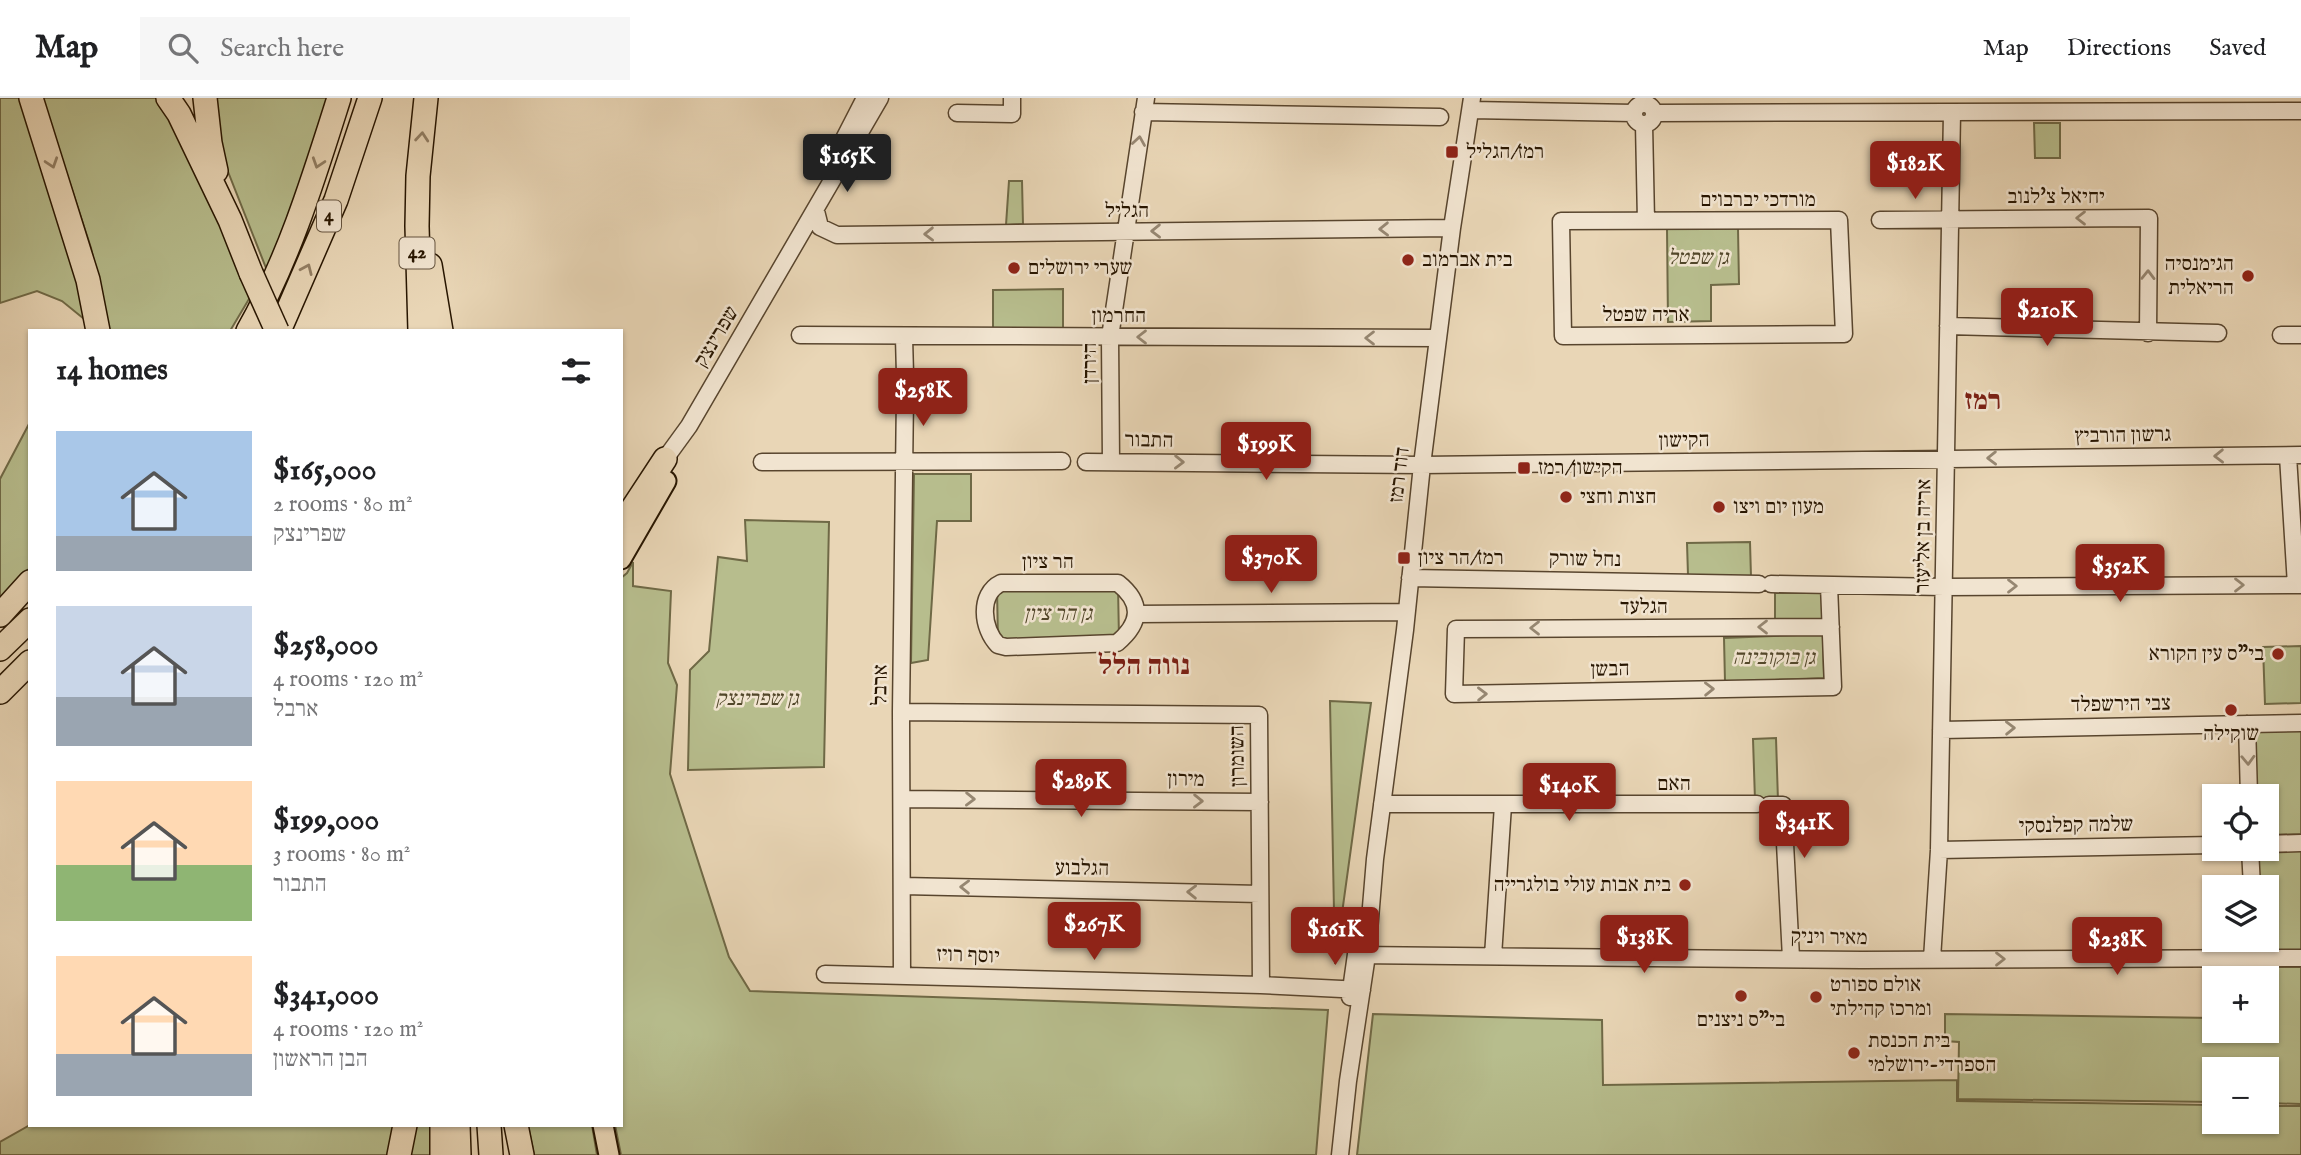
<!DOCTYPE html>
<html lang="en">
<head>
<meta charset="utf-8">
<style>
  body { margin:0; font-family:"IM FELL English","Frank Ruhl Libre",serif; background:#f6f6f6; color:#202124; height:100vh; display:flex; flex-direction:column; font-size:26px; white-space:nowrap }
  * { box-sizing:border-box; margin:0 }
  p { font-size:23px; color:#757577 }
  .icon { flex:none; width:38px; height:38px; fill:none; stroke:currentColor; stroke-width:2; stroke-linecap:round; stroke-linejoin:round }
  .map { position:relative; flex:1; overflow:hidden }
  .side { position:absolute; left:28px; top:231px; width:595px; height:798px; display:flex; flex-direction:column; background:#fff; border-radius:0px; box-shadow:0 2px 5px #0004 }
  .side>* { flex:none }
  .buttons { position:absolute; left:2202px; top:686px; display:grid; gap:14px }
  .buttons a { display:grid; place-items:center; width:77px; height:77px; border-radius:0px; background:#fff; box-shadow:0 2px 5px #0004; font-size:35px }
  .price { position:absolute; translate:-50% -60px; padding:0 16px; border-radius:7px; background:#8f2418; color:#fff; font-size:23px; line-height:46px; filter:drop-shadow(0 2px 4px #0008) }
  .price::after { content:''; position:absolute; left:50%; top:42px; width:21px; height:16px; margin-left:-10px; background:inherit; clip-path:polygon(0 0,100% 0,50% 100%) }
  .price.current { background:#222; color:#fff }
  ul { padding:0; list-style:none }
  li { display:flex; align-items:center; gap:21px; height:175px; padding:0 28px }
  li span { display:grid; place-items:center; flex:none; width:196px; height:140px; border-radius:0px; color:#555 }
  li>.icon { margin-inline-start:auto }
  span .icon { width:84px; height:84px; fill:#fffc; stroke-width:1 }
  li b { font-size:30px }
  h2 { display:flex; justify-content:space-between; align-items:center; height:84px; padding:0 28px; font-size:30px }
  header { display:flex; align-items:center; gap:42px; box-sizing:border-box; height:98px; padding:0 35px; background:#fff; border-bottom:2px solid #e0e0e0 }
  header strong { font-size:33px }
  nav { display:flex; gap:38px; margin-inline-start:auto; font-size:24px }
  .search { width:490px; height:63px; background:#f6f6f6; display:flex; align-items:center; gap:18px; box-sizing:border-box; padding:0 24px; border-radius:0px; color:#757577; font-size:26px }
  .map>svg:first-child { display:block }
  .green { fill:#b7bd8d; stroke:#6f6946; stroke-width:2 }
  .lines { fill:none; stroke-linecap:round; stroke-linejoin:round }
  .minor-casing { stroke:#58452e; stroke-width:19 }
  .major-casing { stroke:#271500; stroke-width:23 }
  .highway-casing { stroke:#271500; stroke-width:26 }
  .minor { stroke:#f1e4d0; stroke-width:16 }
  .major { stroke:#e9d6b6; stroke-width:19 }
  .highway { stroke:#e9d6b6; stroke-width:23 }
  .highway-bridge-casing { stroke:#271500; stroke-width:26; stroke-linecap:butt }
  .highway-bridge { stroke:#e9d6b6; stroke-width:23 }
  .oneway { stroke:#927f64 }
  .oneway2 { stroke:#968772 }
  .poi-dot { fill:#8f2418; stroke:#f1e4d0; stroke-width:2.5 }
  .labels { text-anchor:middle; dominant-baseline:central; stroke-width:5; stroke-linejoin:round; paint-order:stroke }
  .shield { fill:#f1e4d0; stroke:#64533e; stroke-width:2 }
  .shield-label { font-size:19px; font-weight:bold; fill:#271500 }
  .poi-label { font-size:21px; fill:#271500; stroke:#f1e4d0; text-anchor:start }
  .street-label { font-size:21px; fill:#271500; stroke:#f1e4d0 }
  .park-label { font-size:21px; font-style:italic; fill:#52472a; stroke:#f1e4d0 }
  .district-label { font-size:28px; font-weight:bold; fill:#7a1f14; stroke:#f1e4d0 }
</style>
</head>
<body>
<header>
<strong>Map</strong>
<div class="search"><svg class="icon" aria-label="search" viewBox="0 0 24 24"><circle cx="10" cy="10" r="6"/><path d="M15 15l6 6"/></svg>Search here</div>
<nav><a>Map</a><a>Directions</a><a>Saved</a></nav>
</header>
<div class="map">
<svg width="2301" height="1057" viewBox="0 0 2301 1057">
  <rect width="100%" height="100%" fill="#e9d6b6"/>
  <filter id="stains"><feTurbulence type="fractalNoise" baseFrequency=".00286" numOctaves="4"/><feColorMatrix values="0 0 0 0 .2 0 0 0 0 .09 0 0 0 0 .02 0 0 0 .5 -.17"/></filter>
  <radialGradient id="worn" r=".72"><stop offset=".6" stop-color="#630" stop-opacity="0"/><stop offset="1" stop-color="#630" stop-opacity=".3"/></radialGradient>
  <path class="green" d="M0,0H23L89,225L62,203L37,193L0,205Z
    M42,0H157L174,24L252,196L230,233H109L91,150Z
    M215,0H328L302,84L268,175L223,61Z
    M2034,25H2060V60H2035Z
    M1009,83H1022L1023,126L1006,127Z
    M1738,130L1739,186L1711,187V223L1668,224L1667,131Z
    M1063,191V230L993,231V192Z
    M30,324V469L16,489L0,505V381Z
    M914,376H971V423H937L928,562L911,565Z
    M745,422L829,424L824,669L688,672L690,572L709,553L718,459L747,463Z
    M1750,444L1751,479L1688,477L1687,445Z
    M633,464V488L671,493L668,565L677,587L670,676L729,859L750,893L1328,912L1316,1057H621L615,1027H621V480L627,475Z
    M1118,488L1119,541L998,543L997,491Z
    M1775,495H1823V522L1775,523Z
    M1823,536L1824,580L1725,584L1724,540Z
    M2301,548V605L2265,606L2263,549Z
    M1330,603L1371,605L1335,866Z
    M2301,630V736L2266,737V698H2253L2251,631Z
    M1776,640L1778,703L1755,702L1753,641Z
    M2301,749V854H2258L2257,842H2266V789H2257L2256,751Z
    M2255,869H2301V1006L2266,1005V971H2214V1004L1958,1001L1959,944L1945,943V916L2214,920V933H2266V880H2255Z
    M1373,916L1602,922L1603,987L1957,982V1003L2214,1007V1024H2266V1008H2301V1057H1357Z
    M30,1027H396L391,1057H0V1044Z
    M415,1027H434L433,1057H409Z
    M528,1027H592L597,1057H534Z"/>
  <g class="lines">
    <defs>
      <path id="minor" d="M1634 16a10 10 0 1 1 20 0a10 10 0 1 1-20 0Z
        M1471,12L1634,15
        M1143,14L1440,19
        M957,15L1012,16V0
        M1654,15L2301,13
        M1644,26L1646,123
        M828,72L865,0
        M816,113L820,129L837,137L1452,130
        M1839,122L1844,236L1563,238L1561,123Z
        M1880,122L2149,120L2148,235
        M1948,228L2218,235
        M800,237L1438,240
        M2281,237H2301
        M904,239L905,277
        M2288,358L2296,487
        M665,361L689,328L880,0
        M762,364L1062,363
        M1086,364L1422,367L2301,357
        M1111,364L1110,239L1146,0
        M1410,480L1759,486
        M1001,485H1118C1143,505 1141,525 1117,545L1006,549L998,547C982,531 978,496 1001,485Z
        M1771,486L1944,489L2301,487
        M1829,487L1833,589L1454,596L1456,531L1831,529
        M1137,516L1406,514
        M901,614L1259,617L1261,887
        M2247,626L2249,698
        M1941,632L2301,625
        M902,701L1260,704
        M1382,706H1757
        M1769,707H1783L1791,860
        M2266,746L2301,745
        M2250,751L2252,789
        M1939,752L2214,747
        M903,788L1260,796
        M2254,842L2255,860
        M1356,857L1862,862L2301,860
        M1493,858L1503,707
        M1932,861L1939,752L1952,15
        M825,876L1261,887L1362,892
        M902,877L901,614L905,297
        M1350,899L1357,849
        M1340,1057L1348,983L1367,857L1375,761L1405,532L1422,367L1452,130L1472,0"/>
      <path id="major" d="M621,461L666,383
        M603,1027L609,1057"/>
      <path id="highway" d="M31,0L88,182L98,233
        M168,0L179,16L230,122L251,175
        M205,0L210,45L216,73
        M430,167L441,233
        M248,233C289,161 314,79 339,0
        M279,233L336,102L370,0
        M420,233L417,128L418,78L426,0
        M621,428L665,361
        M0,517L30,484
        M0,551L30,522
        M0,594L30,564
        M458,1027L459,1057
        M489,1027L491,1057
        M516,1027L522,1057
        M399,1057L405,1027
        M442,1057V1027"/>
    </defs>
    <use href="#minor" class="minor-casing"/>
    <use href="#major" class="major-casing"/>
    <use href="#highway" class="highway-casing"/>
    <use href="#minor" class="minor"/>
    <use href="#major" class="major"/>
    <use href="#highway" class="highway"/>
    <defs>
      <path id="highway-bridge" d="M251,175L277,233"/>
    </defs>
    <use href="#highway-bridge" class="highway-bridge-casing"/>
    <use href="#highway-bridge" class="highway-bridge"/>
  </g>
  <defs><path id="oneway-chevron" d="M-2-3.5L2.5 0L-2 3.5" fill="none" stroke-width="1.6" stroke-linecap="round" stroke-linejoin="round" transform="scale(1.75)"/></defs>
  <g class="oneway">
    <use href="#oneway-chevron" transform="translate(422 39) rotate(-85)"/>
    <use href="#oneway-chevron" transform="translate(52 65) rotate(72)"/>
    <use href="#oneway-chevron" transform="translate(318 65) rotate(108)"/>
    <use href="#oneway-chevron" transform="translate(307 171) rotate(-66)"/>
  </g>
  <g class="oneway2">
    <use href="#oneway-chevron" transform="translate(1139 43) rotate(-81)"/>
    <use href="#oneway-chevron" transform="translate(2081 120) rotate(180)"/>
    <use href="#oneway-chevron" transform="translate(1384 131) rotate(179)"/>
    <use href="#oneway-chevron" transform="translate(1156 133) rotate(179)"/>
    <use href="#oneway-chevron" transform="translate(929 136) rotate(179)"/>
    <use href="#oneway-chevron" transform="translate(2148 177) rotate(-89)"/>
    <use href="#oneway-chevron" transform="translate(1142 239) rotate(-180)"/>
    <use href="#oneway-chevron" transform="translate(1370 240) rotate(-180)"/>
    <use href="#oneway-chevron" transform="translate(2219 358) rotate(179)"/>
    <use href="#oneway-chevron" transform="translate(1992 360) rotate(179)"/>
    <use href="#oneway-chevron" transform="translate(1179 364) rotate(1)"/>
    <use href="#oneway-chevron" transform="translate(2239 487)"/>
    <use href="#oneway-chevron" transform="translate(2012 488)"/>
    <use href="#oneway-chevron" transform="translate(1763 529) rotate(180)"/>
    <use href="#oneway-chevron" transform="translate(1535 530) rotate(180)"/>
    <use href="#oneway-chevron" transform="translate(1709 591) rotate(-1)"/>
    <use href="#oneway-chevron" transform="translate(1482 596) rotate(-1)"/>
    <use href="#oneway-chevron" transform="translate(2010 630) rotate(-1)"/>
    <use href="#oneway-chevron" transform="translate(2248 662) rotate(88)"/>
    <use href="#oneway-chevron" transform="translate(970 701) rotate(1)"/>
    <use href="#oneway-chevron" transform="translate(1198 703) rotate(1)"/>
    <use href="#oneway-chevron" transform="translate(965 789) rotate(-179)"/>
    <use href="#oneway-chevron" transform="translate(1192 794) rotate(-179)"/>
    <use href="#oneway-chevron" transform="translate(2000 861)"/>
  </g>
  <g class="poi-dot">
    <rect x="1445" y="47" width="14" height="14" rx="3.5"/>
    <circle cx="1408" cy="162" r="7"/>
    <circle cx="1014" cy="170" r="7"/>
    <circle cx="2248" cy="178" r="7"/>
    <rect x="1517" y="363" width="14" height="14" rx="3.5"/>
    <circle cx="1566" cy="399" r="7"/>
    <circle cx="1719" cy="409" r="7"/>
    <rect x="1397" y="453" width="14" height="14" rx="3.5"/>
    <circle cx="2278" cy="556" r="7"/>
    <circle cx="2231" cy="612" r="7"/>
    <circle cx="1685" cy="787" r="7"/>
    <circle cx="1741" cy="898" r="7"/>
    <circle cx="1816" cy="899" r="7"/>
    <circle cx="1854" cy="955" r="7"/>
  </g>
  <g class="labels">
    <g class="shield">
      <rect x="317" y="102.5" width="24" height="31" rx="5"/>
      <rect x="399.5" y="139.5" width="35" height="31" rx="5"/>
    </g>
    <g class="shield-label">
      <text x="329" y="118">4</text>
      <text x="417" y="155">42</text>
    </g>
    <g class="poi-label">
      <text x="1466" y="54">רמז/הגליל</text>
      <text x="1422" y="162">בית אברמוב</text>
      <text x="2234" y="166" text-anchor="end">הגימנסיה<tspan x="2234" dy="24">הריאלית</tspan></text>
      <text x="1028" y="170">שערי ירושלים</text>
      <text x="1538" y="370">הקישון/רמז</text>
      <text x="1580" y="399">חצות וחצי</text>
      <text x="1733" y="409">מעון יום ויצו</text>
      <text x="1418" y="460">רמז/הר ציון</text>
      <text x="2264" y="556" text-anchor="end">בי"ס עין הקורא</text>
      <text x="2231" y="636" text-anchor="middle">שוקילה</text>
      <text x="1671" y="787" text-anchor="end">בית אבות עולי בולגרייה</text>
      <text x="1830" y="887">אולם ספורט<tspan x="1830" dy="24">ומרכז קהילתי</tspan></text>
      <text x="1741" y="922" text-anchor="middle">בי"ס ניצנים</text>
      <text x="1868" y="943">בית הכנסת<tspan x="1868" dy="24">הספרדי-ירושלמי</tspan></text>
    </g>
    <g class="street-label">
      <text x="2056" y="99">יחיאל צ'לנוב</text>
      <text x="1758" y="102">מורדכי יברבוים</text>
      <text x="1127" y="113">הגליל</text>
      <text x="1646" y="217">אריה שפטל</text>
      <text x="1119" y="218">החרמון</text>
      <text transform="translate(717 239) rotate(-59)">שפרינצק</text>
      <text transform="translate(1090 265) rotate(-90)">הירדן</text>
      <text transform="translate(2123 338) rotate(-1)">גרשון הורביץ</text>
      <text transform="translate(1149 343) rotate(1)">התבור</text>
      <text transform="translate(1684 343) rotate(-1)">הקישון</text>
      <text transform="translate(1400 377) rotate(-83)">דוד רמז</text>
      <text transform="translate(1924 438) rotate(-89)">אריה בן אליעזר</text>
      <text transform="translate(1585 462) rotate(1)">נחל שורק</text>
      <text x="1048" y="464">הר ציון</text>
      <text x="1644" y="509">הגלעד</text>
      <text transform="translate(1610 572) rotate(-1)">הבשן</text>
      <text transform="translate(881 587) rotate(-89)">ארבל</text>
      <text transform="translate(2121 607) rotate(-1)">צבי הירשפלד</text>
      <text transform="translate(1238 658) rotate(-91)">השומרון</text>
      <text transform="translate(1186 682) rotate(1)">מירון</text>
      <text x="1674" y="686">האם</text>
      <text transform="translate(2076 728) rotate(-1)">שלמה קפלנסקי</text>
      <text transform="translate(1082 771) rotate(1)">הגלבוע</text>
      <text transform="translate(1829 840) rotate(1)">מאיר ויניק</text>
      <text transform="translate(968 858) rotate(2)">יוסף רויז</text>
    </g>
    <g class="park-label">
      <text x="1698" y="160">גן שפטל</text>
      <text x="1058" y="516">גן הר ציון</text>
      <text x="1774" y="560">גן בוקובינה</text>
      <text x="757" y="601">גן שפרינצק</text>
    </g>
    <g class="district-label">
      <text x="1983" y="303">רמז</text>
      <text x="1144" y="568">נווה הלל</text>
    </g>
  </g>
  <rect width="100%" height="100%" filter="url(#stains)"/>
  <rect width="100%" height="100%" fill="url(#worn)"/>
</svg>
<div class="buttons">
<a><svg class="icon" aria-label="locate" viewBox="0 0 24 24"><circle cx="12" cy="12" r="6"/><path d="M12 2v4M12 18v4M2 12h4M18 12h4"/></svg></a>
<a><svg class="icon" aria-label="layers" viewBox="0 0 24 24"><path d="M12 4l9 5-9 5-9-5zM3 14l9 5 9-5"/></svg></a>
<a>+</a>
<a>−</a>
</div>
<b class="price current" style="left:847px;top:96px">$165K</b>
<b class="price" style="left:1915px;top:103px">$182K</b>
<b class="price" style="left:2047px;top:250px">$210K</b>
<b class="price" style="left:923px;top:330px">$258K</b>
<b class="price" style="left:1266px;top:384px">$199K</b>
<b class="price" style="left:1271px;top:497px">$370K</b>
<b class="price" style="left:2120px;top:506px">$352K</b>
<b class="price" style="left:1081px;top:721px">$289K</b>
<b class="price" style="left:1569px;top:725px">$140K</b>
<b class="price" style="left:1804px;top:762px">$341K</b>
<b class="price" style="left:1094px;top:864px">$267K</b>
<b class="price" style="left:1335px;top:869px">$161K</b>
<b class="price" style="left:1644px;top:877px">$138K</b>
<b class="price" style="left:2117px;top:879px">$238K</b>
<section class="side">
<h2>14 homes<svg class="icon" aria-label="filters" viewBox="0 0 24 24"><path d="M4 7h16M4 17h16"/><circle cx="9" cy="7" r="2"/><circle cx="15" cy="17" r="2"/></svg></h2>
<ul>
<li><span style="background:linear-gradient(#a9c7e8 75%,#9aa5b1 0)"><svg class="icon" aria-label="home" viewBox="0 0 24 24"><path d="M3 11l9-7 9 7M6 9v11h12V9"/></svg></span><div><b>$165,000</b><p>2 rooms · 80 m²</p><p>שפרינצק</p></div></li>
<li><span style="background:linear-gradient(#c9d6e8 65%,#9aa5b1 0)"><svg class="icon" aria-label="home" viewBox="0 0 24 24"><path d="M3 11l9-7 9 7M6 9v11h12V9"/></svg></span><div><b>$258,000</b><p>4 rooms · 120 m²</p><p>ארבל</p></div></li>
<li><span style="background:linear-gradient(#ffd9b3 60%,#8fb573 0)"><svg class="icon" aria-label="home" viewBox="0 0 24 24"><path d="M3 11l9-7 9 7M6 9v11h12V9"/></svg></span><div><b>$199,000</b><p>3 rooms · 80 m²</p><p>התבור</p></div></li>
<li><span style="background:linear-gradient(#ffd9b3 70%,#9aa5b1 0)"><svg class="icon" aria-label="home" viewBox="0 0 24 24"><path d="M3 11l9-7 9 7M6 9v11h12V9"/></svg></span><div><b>$341,000</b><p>4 rooms · 120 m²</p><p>הבן הראשון</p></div></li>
</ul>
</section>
</div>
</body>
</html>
